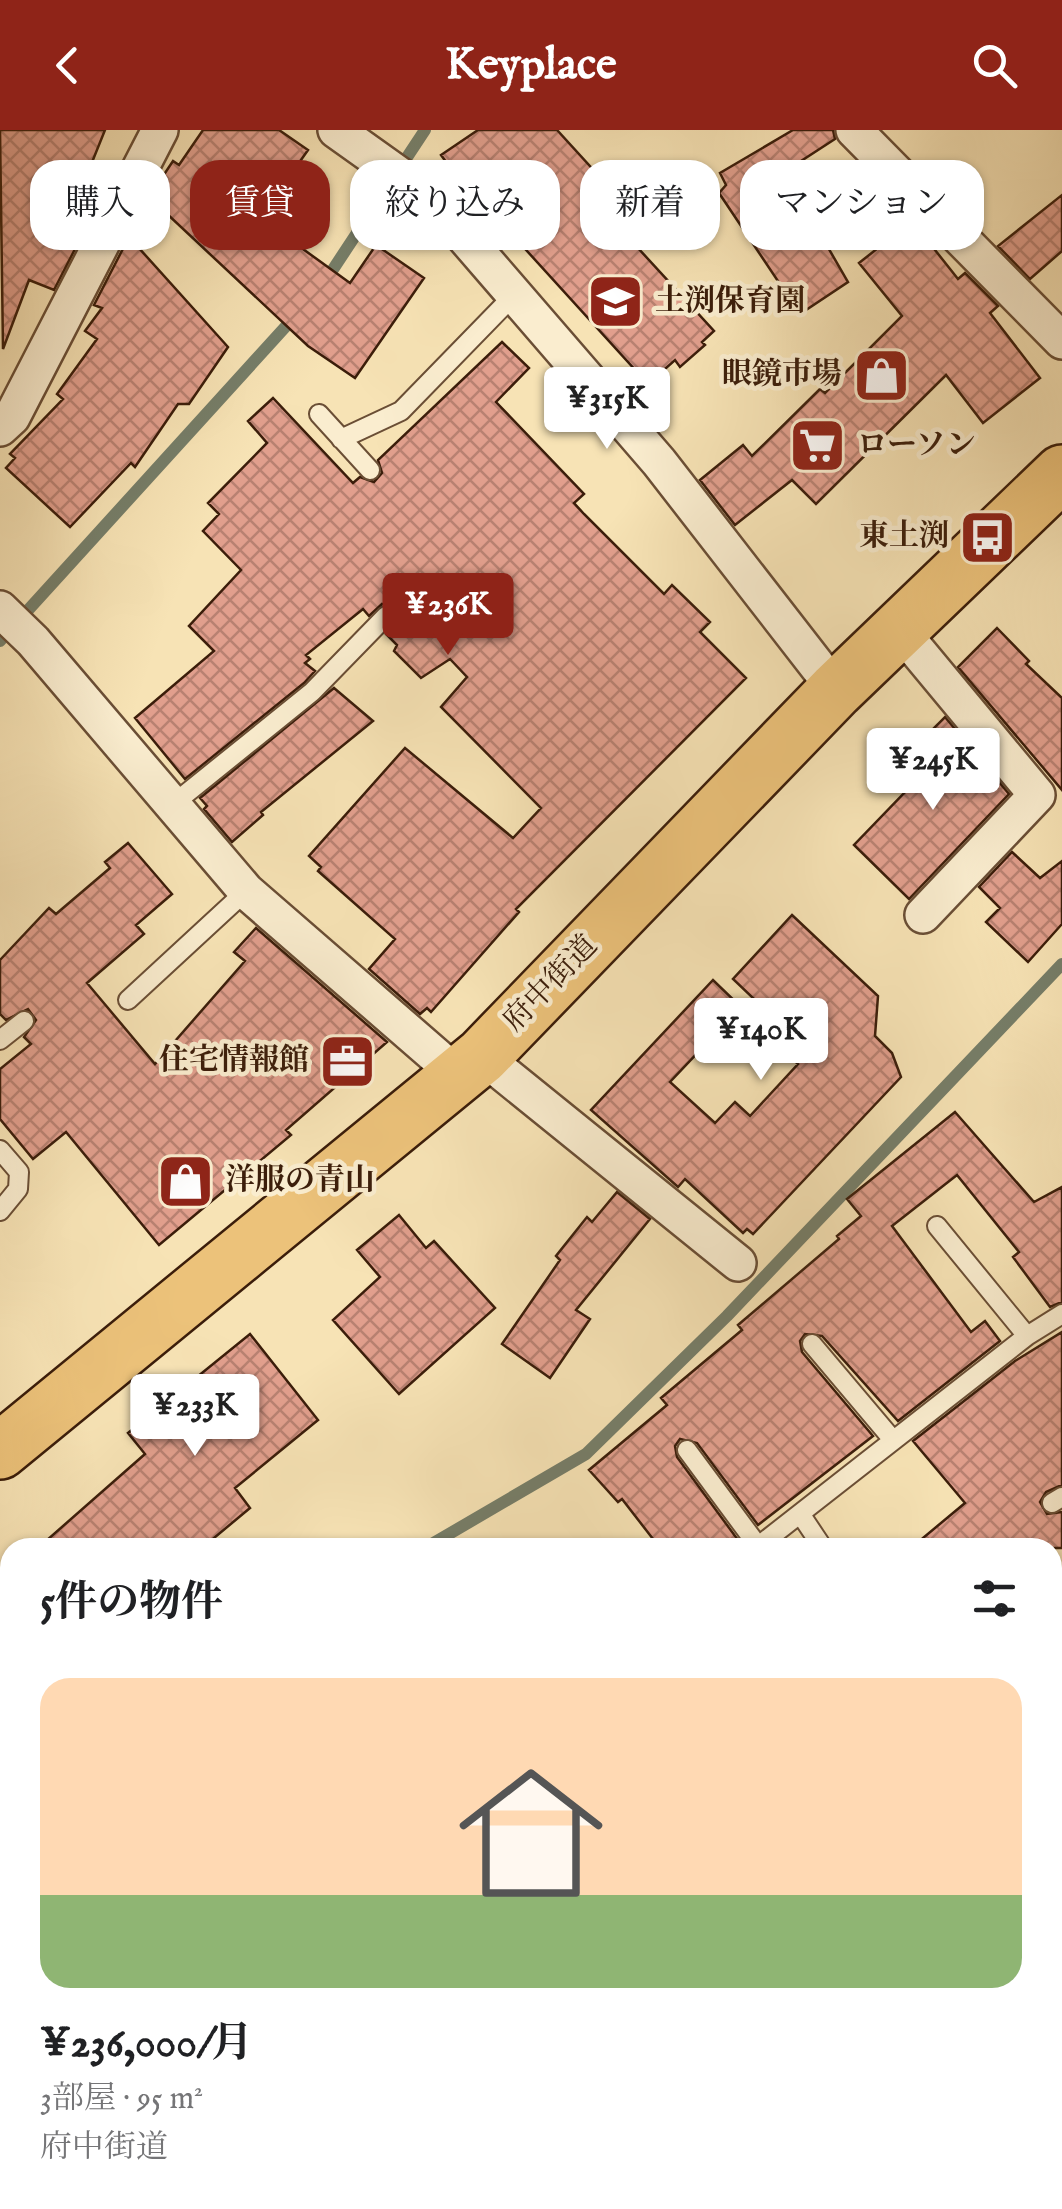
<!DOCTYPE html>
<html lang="ja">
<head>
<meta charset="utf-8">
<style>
  body { margin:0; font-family:"IM FELL English","Noto Serif JP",serif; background:#f6f6f6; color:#202124; height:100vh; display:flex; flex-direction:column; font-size:38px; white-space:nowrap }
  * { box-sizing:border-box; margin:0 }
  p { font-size:32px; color:#757577 }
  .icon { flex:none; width:55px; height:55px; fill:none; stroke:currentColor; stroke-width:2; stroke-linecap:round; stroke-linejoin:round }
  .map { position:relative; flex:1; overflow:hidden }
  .drawer { position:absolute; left:0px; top:1408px; width:1062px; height:672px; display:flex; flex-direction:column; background:#fff; border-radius:30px 30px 0 0; box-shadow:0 2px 8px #0004 }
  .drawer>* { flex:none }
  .guide { position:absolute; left:30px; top:30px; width:1002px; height:90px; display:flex; gap:20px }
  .price { position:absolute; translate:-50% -85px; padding:0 22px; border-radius:10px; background:#fff; color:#222; font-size:32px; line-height:65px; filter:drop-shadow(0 2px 5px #0008) }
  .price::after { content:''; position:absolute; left:50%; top:60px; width:30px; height:22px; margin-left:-15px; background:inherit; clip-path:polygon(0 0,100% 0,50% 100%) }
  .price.current { background:#8f2418; color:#fff }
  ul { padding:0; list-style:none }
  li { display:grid; align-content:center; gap:20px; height:530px; padding:0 40px }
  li+li { border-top:2px solid #e0e0e0 }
  li span { display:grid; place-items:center; height:310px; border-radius:30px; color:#555 }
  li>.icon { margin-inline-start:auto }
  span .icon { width:180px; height:180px; fill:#fffc; stroke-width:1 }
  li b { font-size:42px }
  h2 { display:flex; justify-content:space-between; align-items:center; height:120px; padding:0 40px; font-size:42px }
  .tag { padding:0 35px; border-radius:30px; background:#fff; box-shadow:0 2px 8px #0004; font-size:35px; line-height:90px }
  .tag.current { background:#8f2418; color:#fff }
  header { display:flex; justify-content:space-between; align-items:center; height:130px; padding:0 40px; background:#8f2418; color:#fff; font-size:45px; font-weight:800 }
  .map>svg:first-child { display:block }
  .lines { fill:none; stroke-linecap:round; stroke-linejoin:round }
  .stream { stroke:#767e69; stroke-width:12 }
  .building { fill:url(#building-cross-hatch); stroke:#3b1d0a; stroke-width:2.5 }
  .service-casing { stroke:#6a4e35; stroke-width:22 }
  .minor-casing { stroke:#6a4e35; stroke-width:40 }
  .primary-casing { stroke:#3b1d0a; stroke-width:60 }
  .service { stroke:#faedcf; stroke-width:18 }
  .minor { stroke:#faedcf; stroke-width:35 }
  .primary { stroke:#ecc27a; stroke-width:55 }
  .labels { text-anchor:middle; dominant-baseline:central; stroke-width:9; stroke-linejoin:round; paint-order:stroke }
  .poi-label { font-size:30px; font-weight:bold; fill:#3b1d0a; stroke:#faedcf; text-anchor:start }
  .street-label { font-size:30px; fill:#3b1d0a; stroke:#faedcf }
</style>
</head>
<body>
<header><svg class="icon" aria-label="back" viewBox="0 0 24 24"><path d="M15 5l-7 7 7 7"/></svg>Keyplace<svg class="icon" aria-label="search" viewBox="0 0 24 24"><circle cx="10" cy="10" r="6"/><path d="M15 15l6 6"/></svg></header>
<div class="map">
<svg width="1062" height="2079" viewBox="0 0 1062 2079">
  <defs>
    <pattern id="building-cross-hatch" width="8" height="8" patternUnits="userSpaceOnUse" patternTransform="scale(2.5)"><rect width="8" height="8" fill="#e19f8d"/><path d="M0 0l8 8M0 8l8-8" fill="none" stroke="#b88171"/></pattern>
  </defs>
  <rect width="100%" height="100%" fill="#f7e3b5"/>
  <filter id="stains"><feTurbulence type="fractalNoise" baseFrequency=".002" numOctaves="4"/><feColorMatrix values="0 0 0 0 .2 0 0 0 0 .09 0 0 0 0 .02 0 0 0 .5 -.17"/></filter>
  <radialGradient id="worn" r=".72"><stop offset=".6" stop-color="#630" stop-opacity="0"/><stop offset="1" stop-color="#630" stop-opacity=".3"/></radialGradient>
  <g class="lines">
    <path class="stream" d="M324,153L425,0
      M0,511L298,183
      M425,1418L586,1324L727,1186L1062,834
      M1052,1479L1062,1472
      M0,1700L10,1694
      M0,2072L10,2067"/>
  </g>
  <path class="building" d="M0,0H105L76,72L95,80L54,160L29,150L3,219Z
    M203,0H279L308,20L260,88L350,153L376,115L424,148L355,248L308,216L149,67L173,31L179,35Z
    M478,0H557L619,68L605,82L714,201L702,212L705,215L680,237L675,230L648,254L477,66L467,73L444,39L449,36L441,25Z
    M793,0H833L835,9L795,35L803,50L793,57L848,152L800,184L719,63L726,55L720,43Z
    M1062,65V121L1030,149L998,116Z
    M916,96L958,149L965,143L998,176L990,183L1040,248L983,293L946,245L816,374L792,350L735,395L700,350L743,315L752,326L820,259L825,263L902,186L859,133L902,99L906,104Z
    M129,107L228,217L189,274H178L135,337L131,333L70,397L6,338L15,328L10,324L63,269L57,264L97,209L85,201L102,178L94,175Z
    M502,212L529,238L496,272L584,364L574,373L584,384L664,464L672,455L710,492L700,502L746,548L516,779L519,782L431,882L427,878L420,884L369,839L395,809L318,741L321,737L309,726L405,618L513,708L541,678L441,577L467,547L450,529L421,548L394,521L397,515L386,504L398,490L395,478L382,474L369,486L363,479L306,525L310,529L305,533L315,541L304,553L185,649L135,588L214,521L189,496L241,440L203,401L219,384L208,373L267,313L248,291L273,268L353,353L360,347L374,352L382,343L378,330Z
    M997,498L1029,531L1026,534L1062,568V660L958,537Z
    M334,558L373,591L261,682L263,685L232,712L204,679L207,676L200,668Z
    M945,587L1009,664L909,769L854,715L936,630L926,620L933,612L927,605Z
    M128,713L172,764L136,795L144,804L87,853L155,934L245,831L234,822L256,798L387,912L286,1000L291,1005L159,1115L66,1002L33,1029L0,989V939L31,914L24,907L36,890L28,879L6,890L0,884V830L49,778L56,784L110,738L105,732Z
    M1012,722L1040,748L1062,731V794L1028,832L986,792L1000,778L979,757Z
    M792,785L878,866L875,906L892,923L901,947L753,1104L747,1099L743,1103L685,1049L678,1057L591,980L713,850L741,877L670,952L715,993L735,972L750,986L798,934L784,921L796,909L733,849Z
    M955,982L1034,1072L1062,1057V1172L1050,1177L1013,1127L1019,1122L957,1045L892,1096L971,1202L985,1191L1000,1211L898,1291L822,1206L805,1204L800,1211L802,1222L873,1306L758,1395L697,1313L680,1309L675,1316L677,1327L738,1410L728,1418H660L622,1369L618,1372L589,1340L667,1275L661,1268L742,1200L738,1195L839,1109L837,1106L861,1086L847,1069Z
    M617,1062L650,1089L576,1180L590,1189L550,1248L502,1214L560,1130L556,1126L587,1087L592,1092Z
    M399,1085L426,1118L434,1111L495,1178L399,1264L333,1190L380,1147L357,1120Z
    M1062,1202V1355L1046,1362L1040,1372L1047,1384L1062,1382V1418H911L965,1373L913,1311L1015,1231Z
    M250,1204L318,1290L235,1358L250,1378L202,1418H38L145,1324L128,1303Z"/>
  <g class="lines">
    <defs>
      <path id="service" d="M319,284L370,340
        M341,309L401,281L513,166
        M172,675L312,562L386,486
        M128,870L246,761
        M0,910L24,891
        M0,1020L19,1042L18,1059L0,1081
        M937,1096L1027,1206
        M812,1214L893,1310
        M687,1320L758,1416
        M1052,1373L1062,1367
        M801,1385L823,1418
        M756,1418L1027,1206L1062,1184
        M0,1936L10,1929
        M329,2070L361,2079
        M277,2079L291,2070"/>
      <path id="minor" d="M336,0L430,67L659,332L836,560
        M854,0L1062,211
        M0,298L12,287L160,0
        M0,479L33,511L246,761L459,946
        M900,500L1037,665L923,785
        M482,926L738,1133
        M1052,1721L1062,1709
        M0,1978L10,1990
        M50,2070L57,2079
        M762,2079L769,2070"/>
      <path id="primary" d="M0,1321L482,926L836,560L1062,343"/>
    </defs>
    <use href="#service" class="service-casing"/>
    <use href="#minor" class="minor-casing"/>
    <use href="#primary" class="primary-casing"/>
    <use href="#service" class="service"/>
    <use href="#minor" class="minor"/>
    <use href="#primary" class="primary"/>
  </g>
  <defs>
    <symbol id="school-square" viewBox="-11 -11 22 22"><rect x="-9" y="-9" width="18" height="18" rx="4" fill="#8f2418" stroke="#faedcf"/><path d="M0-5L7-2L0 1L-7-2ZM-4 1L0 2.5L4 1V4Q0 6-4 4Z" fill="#fff"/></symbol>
    <symbol id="shop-square" viewBox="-11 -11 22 22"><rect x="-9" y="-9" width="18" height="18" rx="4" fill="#8f2418" stroke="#faedcf"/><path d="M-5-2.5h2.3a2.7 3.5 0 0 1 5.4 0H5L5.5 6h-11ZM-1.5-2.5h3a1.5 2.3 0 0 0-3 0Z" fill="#fff"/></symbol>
    <symbol id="supermarket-square" viewBox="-11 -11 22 22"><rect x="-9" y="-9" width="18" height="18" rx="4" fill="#8f2418" stroke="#faedcf"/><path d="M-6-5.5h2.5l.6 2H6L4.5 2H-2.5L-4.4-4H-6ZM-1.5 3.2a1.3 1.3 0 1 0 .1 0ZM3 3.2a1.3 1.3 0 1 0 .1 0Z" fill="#fff"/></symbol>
    <symbol id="bus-square" viewBox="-11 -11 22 22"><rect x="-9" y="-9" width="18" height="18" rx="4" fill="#8f2418" stroke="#faedcf"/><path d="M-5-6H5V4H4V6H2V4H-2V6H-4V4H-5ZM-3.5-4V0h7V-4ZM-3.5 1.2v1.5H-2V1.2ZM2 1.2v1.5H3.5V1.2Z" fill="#fff"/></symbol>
    <symbol id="office-square" viewBox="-11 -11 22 22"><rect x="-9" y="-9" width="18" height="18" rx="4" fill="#8f2418" stroke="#faedcf"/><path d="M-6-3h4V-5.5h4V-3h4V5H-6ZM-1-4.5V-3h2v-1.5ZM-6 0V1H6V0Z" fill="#fff"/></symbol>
  </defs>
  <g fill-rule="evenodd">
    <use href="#school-square" x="584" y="140" width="63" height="63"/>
    <use href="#shop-square" x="850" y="214" width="63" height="63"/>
    <use href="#supermarket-square" x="786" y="284" width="63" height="63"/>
    <use href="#bus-square" x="956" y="376" width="63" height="63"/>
    <use href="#office-square" x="316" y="900" width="63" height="63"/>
    <use href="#shop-square" x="154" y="1020" width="63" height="63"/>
  </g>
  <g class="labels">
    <g class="poi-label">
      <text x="655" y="172">土渕保育園</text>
      <text x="842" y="245" text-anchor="end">眼鏡市場</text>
      <text x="857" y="316">ローソン</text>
      <text x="949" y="407" text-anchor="end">東土渕</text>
      <text x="309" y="931" text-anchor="end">住宅情報館</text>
      <text x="225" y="1051">洋服の青山</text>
    </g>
    <g class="street-label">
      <text transform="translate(551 854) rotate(-46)">府中街道</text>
    </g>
  </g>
  <rect width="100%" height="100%" filter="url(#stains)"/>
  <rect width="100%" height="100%" fill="url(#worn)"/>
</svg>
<b class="price" style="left:607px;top:322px">¥315K</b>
<b class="price current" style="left:448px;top:528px">¥236K</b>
<b class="price" style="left:933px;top:683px">¥245K</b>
<b class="price" style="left:761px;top:953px">¥140K</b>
<b class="price" style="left:195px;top:1329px">¥233K</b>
<div class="guide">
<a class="tag">購入</a>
<a class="tag current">賃貸</a>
<a class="tag">絞り込み</a>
<a class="tag">新着</a>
<a class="tag">マンション</a>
</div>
<section class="drawer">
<h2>5件の物件<svg class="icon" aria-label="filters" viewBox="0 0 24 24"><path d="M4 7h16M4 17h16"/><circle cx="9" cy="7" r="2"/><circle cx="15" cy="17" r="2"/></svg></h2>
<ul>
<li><span style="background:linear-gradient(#ffd9b3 70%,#8fb573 0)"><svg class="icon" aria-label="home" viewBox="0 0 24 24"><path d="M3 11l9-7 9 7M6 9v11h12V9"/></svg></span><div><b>¥236,000/月</b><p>3部屋 · 95 m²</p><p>府中街道</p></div></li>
</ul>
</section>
</div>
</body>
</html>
